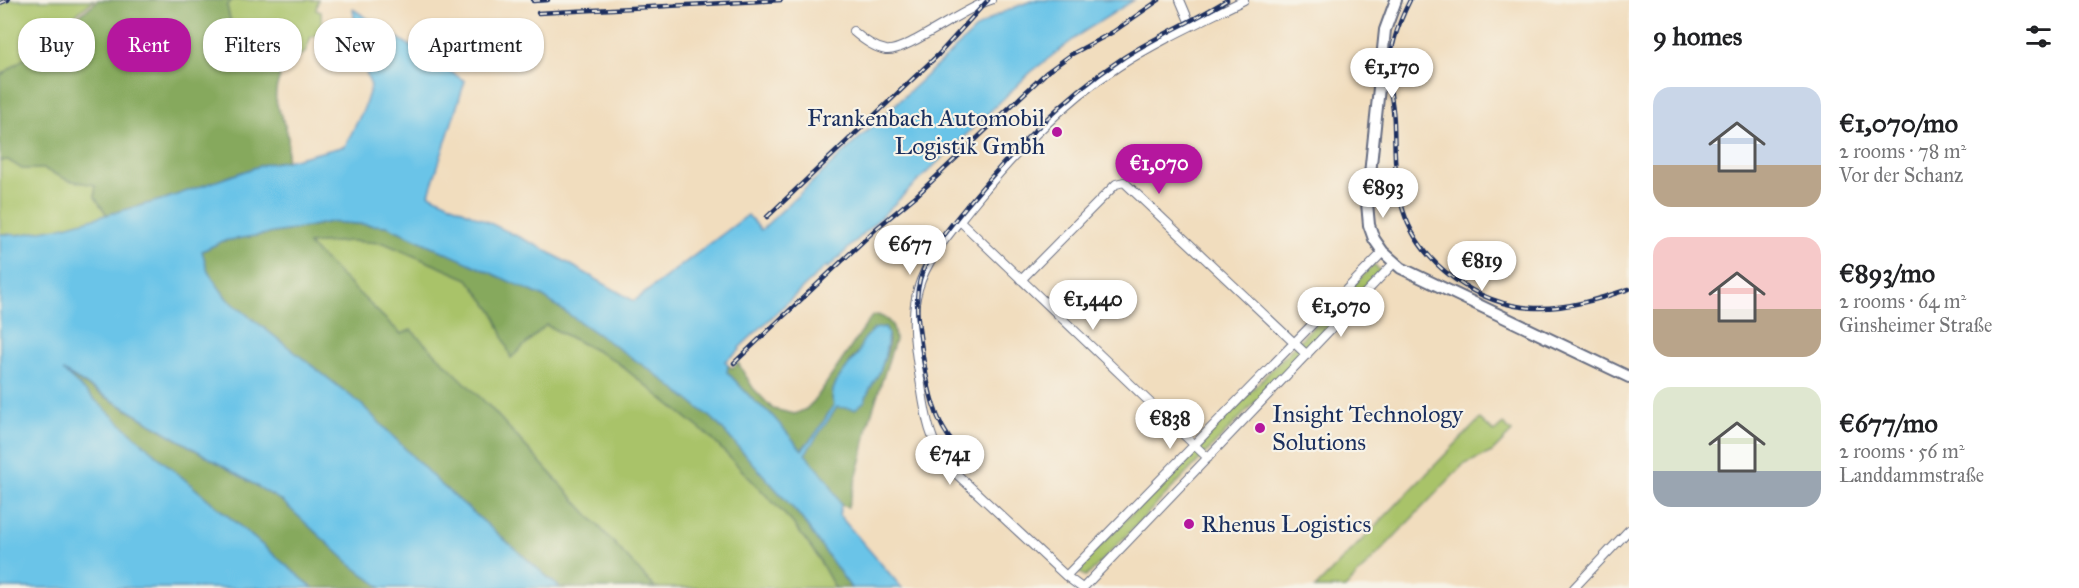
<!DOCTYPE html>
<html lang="en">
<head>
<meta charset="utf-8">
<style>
  body { margin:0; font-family:"IM FELL Great Primer",serif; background:#f6f6f6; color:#202124; height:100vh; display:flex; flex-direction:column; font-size:22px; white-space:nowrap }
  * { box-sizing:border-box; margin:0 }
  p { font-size:20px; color:#757577 }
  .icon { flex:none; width:33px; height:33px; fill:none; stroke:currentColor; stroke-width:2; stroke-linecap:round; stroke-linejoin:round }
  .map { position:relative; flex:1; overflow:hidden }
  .sheet { display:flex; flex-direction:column; background:#fff; width:450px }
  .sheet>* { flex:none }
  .top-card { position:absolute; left:18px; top:18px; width:570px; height:54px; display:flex; gap:12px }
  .price { position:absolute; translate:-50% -51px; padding:0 14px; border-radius:21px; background:#fff; color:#222; font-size:20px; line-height:39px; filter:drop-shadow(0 2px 3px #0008) }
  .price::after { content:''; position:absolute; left:50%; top:36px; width:18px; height:14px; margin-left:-9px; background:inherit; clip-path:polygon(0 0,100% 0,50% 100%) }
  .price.on { background:#b5179e; color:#fff }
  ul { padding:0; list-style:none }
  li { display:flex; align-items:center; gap:18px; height:150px; padding:0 24px }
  li span { display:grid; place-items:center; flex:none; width:168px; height:120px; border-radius:18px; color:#555 }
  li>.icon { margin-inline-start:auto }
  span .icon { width:72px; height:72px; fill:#fffc; stroke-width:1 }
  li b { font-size:26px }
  h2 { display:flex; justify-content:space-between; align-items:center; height:72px; padding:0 24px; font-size:26px }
  .tag { padding:0 21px; border-radius:24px; background:#fff; box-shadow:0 2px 4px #0004; font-size:21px; line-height:54px }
  .tag.on { background:#b5179e; color:#fff }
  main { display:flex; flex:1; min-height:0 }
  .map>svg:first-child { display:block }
  .green { fill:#a9c369; stroke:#627964; stroke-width:1.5 }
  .forest { fill:#86a95d; stroke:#506c5e; stroke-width:1.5 }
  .water { fill:#6bc4e8; stroke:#437aa3; stroke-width:1.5 }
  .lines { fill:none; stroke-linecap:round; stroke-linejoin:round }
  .minor-casing { stroke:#666c80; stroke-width:10 }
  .secondary-casing { stroke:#666c80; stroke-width:14 }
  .minor { stroke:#fff; stroke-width:8 }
  .secondary { stroke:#fff; stroke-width:10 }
  .rail-casing { stroke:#1b2f5e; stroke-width:4.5 }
  .rail { stroke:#f7f3e8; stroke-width:2; stroke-dasharray:7; stroke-linecap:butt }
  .poi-dot { fill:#b5179e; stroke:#f7f3e8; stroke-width:2 }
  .labels { text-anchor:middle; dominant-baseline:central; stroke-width:4.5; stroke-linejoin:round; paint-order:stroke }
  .poi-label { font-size:24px; fill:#1b2f5e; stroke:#f7f3e8; text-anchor:start }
</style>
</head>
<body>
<main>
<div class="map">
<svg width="1629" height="588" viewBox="0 0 1629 588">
  <rect width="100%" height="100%" fill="#f7f3e8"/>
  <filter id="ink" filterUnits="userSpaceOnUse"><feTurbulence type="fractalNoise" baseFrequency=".0167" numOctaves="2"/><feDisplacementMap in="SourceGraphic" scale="12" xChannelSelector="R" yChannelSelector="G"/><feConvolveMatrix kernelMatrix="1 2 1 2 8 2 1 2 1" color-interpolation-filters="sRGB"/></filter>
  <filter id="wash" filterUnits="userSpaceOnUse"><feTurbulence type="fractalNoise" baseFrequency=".008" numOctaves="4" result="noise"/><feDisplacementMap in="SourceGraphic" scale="24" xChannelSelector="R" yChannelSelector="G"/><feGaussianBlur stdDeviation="1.35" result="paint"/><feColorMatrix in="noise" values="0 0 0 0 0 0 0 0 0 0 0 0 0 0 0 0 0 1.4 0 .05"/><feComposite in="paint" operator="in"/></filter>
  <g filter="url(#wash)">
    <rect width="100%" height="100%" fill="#f1ddbe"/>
    <path class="green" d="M0,0H94L49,36L50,40L0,76Z
      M232,0H318L316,10L321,12L322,34L311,37L305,53L297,57L293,51C280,50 271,60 258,62C239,44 232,32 227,6Z
      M8,160L23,169H44L68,180L95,185V197L107,215C73,224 36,238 0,234V161Z
      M350,241L384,243L468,279L494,313L511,358L546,325L614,360L709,436L792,522L816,554L835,588H655L488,405L401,334L307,244Z
      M1374,264L1381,272L1090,573L1085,576L1079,572L1082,565Z
      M1480,419L1494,432L1503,424L1512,432L1492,452L1463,465L1345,588H1315Z"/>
    <path class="forest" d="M98,0H232L227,6C232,32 239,44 258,62L270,60L280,77C268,105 284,112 288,137C289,145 287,154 286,161L265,164L165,199L107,215L95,197V185L68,180L44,169H22L8,160L0,161V76L50,40Z
      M330,222L387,226L542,296L657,375L715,421L800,516L851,588H835L816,554L792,522L709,436L614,360L546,325L511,358L494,313L468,279L384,243L350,241L308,244L401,334L411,330L488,405L655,588H560L438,482L362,405L227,299L208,272L202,251L223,241L292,230Z
      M878,315C892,321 894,326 895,340L868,425L862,457L848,507L841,505L827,479L804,454L837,407L865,401C870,379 899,351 885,327L874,329L862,343L861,349L850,362L844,374L839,378L832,399L834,404L817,432L801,450L770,413L755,402L727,372L728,365L732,368L738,363L753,388L773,409L795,414L806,409L815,400L872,316Z
      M60,370L282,501L350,564L382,588H313L158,457Z"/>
    <path class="water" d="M1034,0H1134L1083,32L1031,72L828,268L826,266L739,348L740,350L725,361L728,365L727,372L755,402L770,413L802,450L817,432L834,405C826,385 849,367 859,352C860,350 860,346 862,343C864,338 870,334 874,329L885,327L888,333C887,348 885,362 878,375C873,385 868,390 865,401L855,409L837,407L805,454L827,479L841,505L839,515L902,588H851L800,516L715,421L657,375L542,296L387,226L330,222L292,230L223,241L202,251L208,272L227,299L362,405L438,482L560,588H382L350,564L282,501L63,371L158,457L313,588H0V234L18,235L58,228L165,199L265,164L286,161L345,146L364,108L371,86L359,53L353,9L465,81L429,194L540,247L634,301L748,215L761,230L975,30C993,15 1012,8 1034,0Z"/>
  </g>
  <g filter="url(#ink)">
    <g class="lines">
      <defs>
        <path id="minor" d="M1180,0L1191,26
          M853,31C861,38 875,48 886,50C905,53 965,7 991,0
          M960,221L1208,458
          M1021,280L1116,184L1124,182L1307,355
          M1066,576L1383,252
          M1082,588L1066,576L949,467C928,441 925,411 920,379C915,349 910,318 918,289C927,258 950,233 969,209C1012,156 1061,103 1119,66C1159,40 1202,21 1244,0
          M1083,588L1394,263
          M1574,588L1629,530"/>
        <path id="secondary" d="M1396,0L1385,30L1367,203L1369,225L1374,239L1383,252L1401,268L1629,377"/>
      </defs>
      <use href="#minor" class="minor-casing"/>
      <use href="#secondary" class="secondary-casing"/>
      <use href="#minor" class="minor"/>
      <use href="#secondary" class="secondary"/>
      <defs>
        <path id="rail" d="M1410,0C1398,24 1388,51 1389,79C1390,94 1394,109 1394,124C1395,153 1394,182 1403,210C1420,265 1479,306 1535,308C1567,309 1599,299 1629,289
          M533,1L548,0
          M0,3L8,0
          M538,13L781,0
          M767,217L938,55L988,0
          M734,363L878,227L917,195L1047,72L1072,54L1113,32L1159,0
          M955,445C934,422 928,386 923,357C920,335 915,310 918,289C922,258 950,226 969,203C1014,149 1061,99 1120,60C1154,37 1192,22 1227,0"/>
      </defs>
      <use href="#rail" class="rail-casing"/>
      <use href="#rail" class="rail"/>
    </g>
  </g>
  <g class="poi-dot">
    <circle cx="1057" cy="132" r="6"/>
    <circle cx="1260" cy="428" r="6"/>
    <circle cx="1189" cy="524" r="6"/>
  </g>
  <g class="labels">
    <g class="poi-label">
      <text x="1045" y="118" text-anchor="end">Frankenbach Automobil<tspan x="1045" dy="28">Logistik Gmbh</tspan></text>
      <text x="1272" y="414">Insight Technology<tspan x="1272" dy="28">Solutions</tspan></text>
      <text x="1201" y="524">Rhenus Logistics</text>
    </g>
  </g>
</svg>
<b class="price" style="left:1392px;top:99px">€1,170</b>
<b class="price on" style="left:1159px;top:195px">€1,070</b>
<b class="price" style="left:1383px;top:219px">€893</b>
<b class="price" style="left:910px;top:276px">€677</b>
<b class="price" style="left:1482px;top:292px">€819</b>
<b class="price" style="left:1093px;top:331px">€1,440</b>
<b class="price" style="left:1341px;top:338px">€1,070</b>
<b class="price" style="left:1170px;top:450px">€838</b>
<b class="price" style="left:950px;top:486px">€741</b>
<div class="top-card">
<a class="tag">Buy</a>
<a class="tag on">Rent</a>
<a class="tag">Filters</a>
<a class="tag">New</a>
<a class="tag">Apartment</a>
</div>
</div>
<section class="sheet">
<h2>9 homes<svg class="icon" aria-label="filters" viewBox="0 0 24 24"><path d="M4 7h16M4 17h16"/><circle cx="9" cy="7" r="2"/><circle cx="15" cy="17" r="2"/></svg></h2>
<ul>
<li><span style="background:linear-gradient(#c9d6e8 65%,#b9a48a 0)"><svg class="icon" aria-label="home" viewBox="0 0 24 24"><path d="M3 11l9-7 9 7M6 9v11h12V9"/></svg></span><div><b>€1,070/mo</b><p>2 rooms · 78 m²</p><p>Vor der Schanz</p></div></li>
<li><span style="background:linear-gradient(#f6c9c9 60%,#b9a48a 0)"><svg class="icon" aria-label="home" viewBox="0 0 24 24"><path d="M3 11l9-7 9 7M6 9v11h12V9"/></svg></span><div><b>€893/mo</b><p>2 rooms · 64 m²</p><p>Ginsheimer Straße</p></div></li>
<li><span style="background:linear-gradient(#dfe7d0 70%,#9aa5b1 0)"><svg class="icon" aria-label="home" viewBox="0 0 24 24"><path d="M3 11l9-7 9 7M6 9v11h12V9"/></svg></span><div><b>€677/mo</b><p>2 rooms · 56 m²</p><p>Landdammstraße</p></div></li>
</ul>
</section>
</main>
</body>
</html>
